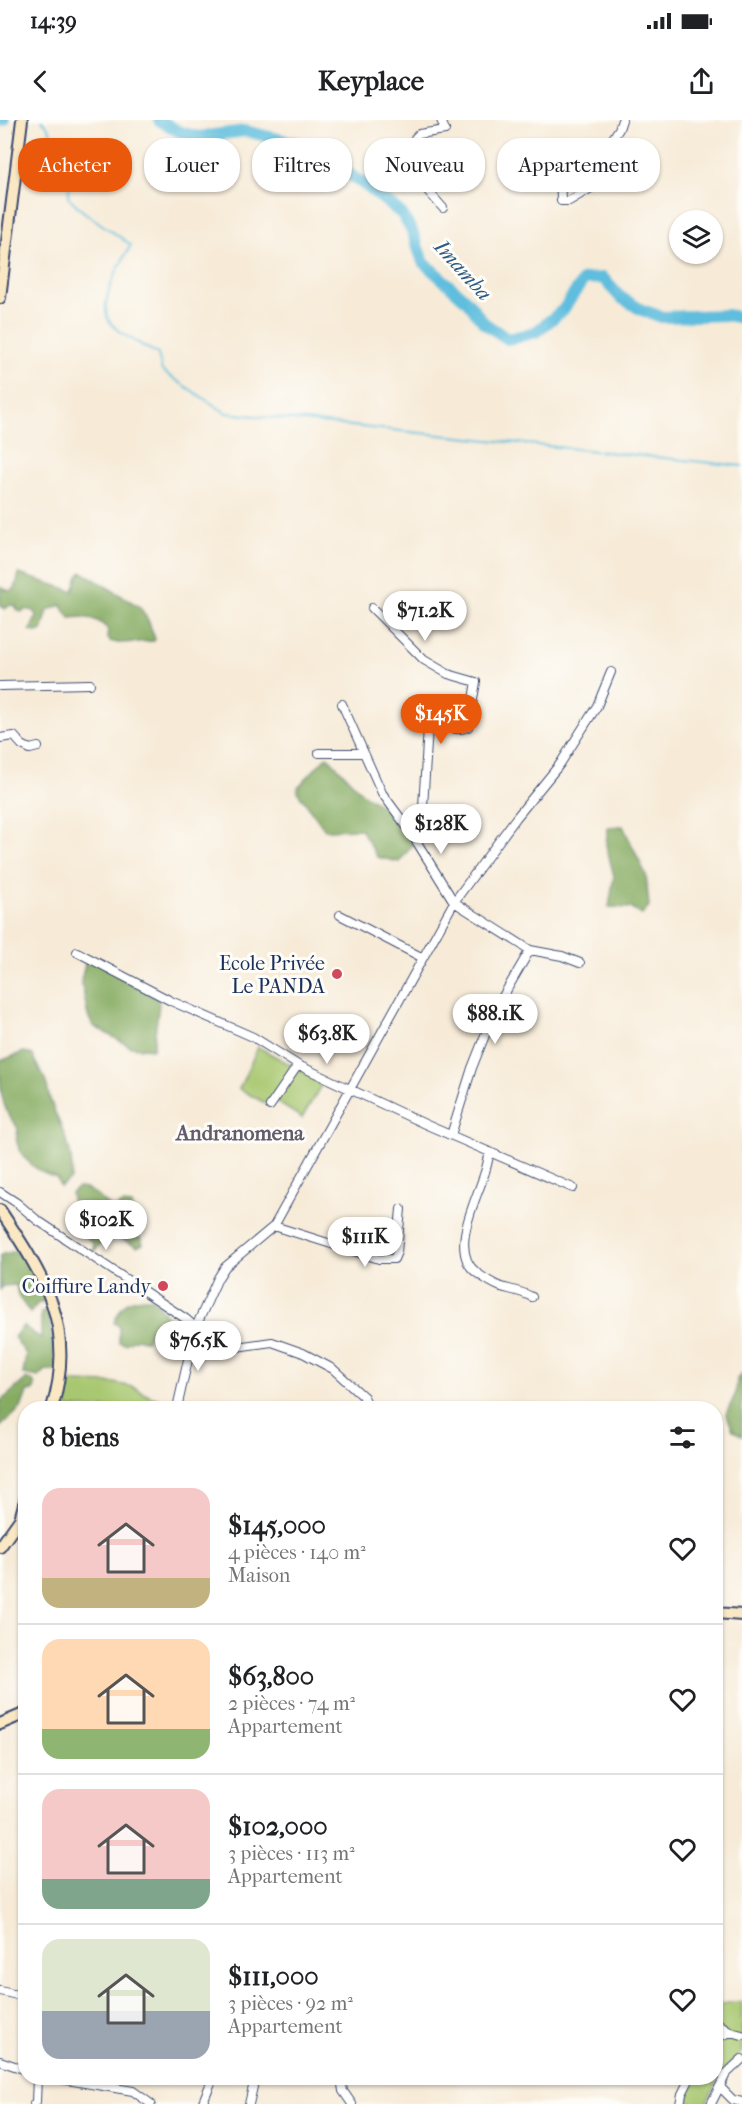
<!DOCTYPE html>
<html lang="fr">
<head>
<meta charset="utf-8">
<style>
  body { margin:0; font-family:"IM FELL French Canon",serif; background:#f2f2f2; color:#202124; height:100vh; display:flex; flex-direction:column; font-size:22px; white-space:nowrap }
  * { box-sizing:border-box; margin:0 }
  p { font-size:20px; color:#757577 }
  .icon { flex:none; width:33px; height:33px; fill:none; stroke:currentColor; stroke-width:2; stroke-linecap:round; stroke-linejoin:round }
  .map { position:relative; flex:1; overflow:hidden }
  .side { position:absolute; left:18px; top:1281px; width:705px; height:684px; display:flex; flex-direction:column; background:#fff; border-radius:24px; box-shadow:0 2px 4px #0004 }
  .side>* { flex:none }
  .guide { position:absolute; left:18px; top:18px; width:706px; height:54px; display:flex; gap:12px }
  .controls { position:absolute; left:669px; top:90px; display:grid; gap:12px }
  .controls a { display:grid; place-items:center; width:54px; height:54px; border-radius:50%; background:#fff; box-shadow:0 2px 4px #0004; font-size:30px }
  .price { position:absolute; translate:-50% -51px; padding:0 14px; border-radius:21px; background:#fff; color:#222; font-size:20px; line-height:39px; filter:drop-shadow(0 2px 3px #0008) }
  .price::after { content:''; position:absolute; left:50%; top:36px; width:18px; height:14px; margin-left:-9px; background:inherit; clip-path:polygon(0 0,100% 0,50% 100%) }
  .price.current { background:#ea580c; color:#fff }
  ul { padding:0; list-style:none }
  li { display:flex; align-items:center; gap:18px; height:150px; padding:0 24px }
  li+li { border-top:2px solid #e0e0e0 }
  li span { display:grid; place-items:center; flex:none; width:168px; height:120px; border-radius:18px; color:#555 }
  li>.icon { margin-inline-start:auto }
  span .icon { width:72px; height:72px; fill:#fffc; stroke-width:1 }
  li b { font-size:26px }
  h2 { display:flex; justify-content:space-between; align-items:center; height:72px; padding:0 24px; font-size:26px }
  .chip { padding:0 21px; border-radius:24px; background:#fff; box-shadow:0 2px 4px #0004; font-size:21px; line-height:54px }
  .chip.current { background:#ea580c; color:#fff }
  .status { display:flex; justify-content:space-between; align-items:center; height:42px; padding:0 30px; background:#fff; direction:ltr }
  .status svg { height:16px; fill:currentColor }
  header { display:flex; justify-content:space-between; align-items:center; height:78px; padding:0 24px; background:#fff; font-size:27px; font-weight:700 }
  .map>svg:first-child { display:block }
  .green { fill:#a8c76f; stroke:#627b66; stroke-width:1.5 }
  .forest { fill:#86ac62; stroke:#506e60; stroke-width:1.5 }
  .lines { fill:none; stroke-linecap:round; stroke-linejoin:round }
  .stream { stroke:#5fbddd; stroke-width:2 }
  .river { stroke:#5fbddd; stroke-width:12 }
  .street-casing { stroke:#3c4b70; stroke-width:10 }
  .secondary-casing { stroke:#3c4b70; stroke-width:14 }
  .street { stroke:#fff; stroke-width:8 }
  .secondary { stroke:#fae7c3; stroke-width:10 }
  .poi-dot { fill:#d1495b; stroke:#fdfcf7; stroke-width:2 }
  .labels { text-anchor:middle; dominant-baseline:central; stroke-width:6; stroke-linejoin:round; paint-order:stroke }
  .poi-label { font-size:20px; fill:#1b2f5e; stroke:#fdfcf7; text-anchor:end }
  .water-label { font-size:21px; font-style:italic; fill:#2f5a84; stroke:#fdfcf7 }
  .neighbourhood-label { font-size:21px; font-weight:bold; fill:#625b6d; stroke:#fdfcf7 }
</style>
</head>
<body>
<div class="status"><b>14:39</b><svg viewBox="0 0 49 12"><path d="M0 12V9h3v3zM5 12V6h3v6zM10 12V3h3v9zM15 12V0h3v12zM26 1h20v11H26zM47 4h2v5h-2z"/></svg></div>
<header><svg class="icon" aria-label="back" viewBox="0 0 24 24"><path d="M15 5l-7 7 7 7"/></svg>Keyplace<svg class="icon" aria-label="share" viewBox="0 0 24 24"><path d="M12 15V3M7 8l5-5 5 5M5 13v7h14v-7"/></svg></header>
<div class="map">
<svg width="742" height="1984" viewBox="0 0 742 1984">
  <rect width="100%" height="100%" fill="#fdfcf7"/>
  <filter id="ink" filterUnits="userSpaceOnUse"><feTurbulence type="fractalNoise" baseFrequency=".0167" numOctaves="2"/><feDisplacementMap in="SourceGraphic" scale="12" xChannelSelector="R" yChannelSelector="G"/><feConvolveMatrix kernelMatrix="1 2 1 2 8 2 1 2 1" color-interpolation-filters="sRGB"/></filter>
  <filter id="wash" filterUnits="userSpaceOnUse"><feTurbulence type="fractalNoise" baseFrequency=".008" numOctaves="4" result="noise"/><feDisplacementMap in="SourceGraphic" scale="24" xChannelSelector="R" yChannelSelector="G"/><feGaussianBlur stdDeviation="1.35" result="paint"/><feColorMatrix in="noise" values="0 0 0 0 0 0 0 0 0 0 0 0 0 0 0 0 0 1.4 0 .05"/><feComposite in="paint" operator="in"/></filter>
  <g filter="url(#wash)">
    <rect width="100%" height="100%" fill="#f7ebd8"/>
    <path class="green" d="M258,927L323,962L302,998L272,979L267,984L239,969Z
      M71,1262L114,1263L133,1267L149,1276L170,1283L169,1288H59L64,1267L70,1265Z
      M742,1881V1932L725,1949L706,1983L694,1984L687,1980V1973L690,1965L686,1958H716V1885Z"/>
    <path class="forest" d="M82,452L140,487L148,500L155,519L154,521L118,523L110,521L107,517L108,510C99,498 84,496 70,498L61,485L48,490L42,511L35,512L30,510L37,496L33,491L27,489L21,492L17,490L16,486L10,485L5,489L0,486V467L9,471L15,469L19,454L73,471L78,456Z
      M327,636L363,674L389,690L415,722L399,742L377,737L361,709L325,710L297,671L298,667Z
      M623,706L646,755L649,786L642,795L631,788L609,787L614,756L606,725L608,707Z
      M87,837L157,878L159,884L153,929L131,927L93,906L88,896L81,860Z
      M24,932L33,935C35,945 41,950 45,960C48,966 48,975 51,982C60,1008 76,1031 71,1059L60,1067L57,1058C40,1054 21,1040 17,1022C15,1018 18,1013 18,1008C0,988 0,968 0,941Z
      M78,1068C94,1067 102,1083 114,1089L122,1084L132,1085C135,1095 133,1105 135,1115L141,1118L143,1124L137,1127L122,1119L115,1107L103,1124H100L94,1131L93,1123L82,1113C80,1099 72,1088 71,1073Z
      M16,1131L26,1140L46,1181L38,1183L30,1193L18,1176L16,1165L2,1166L0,1171V1135Z
      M150,1178L156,1182L170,1201L168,1211L157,1208L149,1214L147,1221L137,1218L125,1224L119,1222V1206L114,1203C122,1182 128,1178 150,1178Z
      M48,1189L56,1251L46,1250L39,1257L23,1254L26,1234L14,1217L23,1206L41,1218V1193Z
      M742,1254V1316L733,1310L726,1294L736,1273L737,1259Z
      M26,1259L33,1261L35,1266L33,1271L27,1272L21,1288L0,1307V1282Z"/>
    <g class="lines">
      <path class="stream" d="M42,0C56,12 55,37 58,54L70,61L68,77L84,92L131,125C121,142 99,180 108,199C115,213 145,226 158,234L162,251L226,293L742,346"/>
      <path class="river" d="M159,0L178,11L198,17L245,11L296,23L316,31L365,65L402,94L412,111L423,142L467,181L484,203L508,219L536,212L563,190L584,159L603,158L620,177L642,190L662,197L727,195L742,198
        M0,1L4,0"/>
    </g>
  </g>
  <g filter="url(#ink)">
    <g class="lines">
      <defs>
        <path id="street" d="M441,0L445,10L419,14L415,18L412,27L395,33L398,41L421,63L443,88
          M560,47L561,81H569L596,65L597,58L591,52L619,9L622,0
          M372,488L424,540L448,554L476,562L468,607C454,613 446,605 433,601L428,607L422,703L417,722
          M0,566L90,564
          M342,584L382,673L410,711L454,782L530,830L562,836L580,843
          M0,618L14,616L22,625L30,629L38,627
          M319,633H364
          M340,795L423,838
          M77,832L171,881L253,917L298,945L427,1005L573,1068
          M270,986L298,945
          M451,1015L472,948L495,890L530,830
          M490,1032C488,1039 487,1047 484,1055C476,1081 448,1132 477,1153C484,1158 493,1164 501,1167C512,1170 521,1171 532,1177
          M0,1072L17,1083L37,1100L186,1199L212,1222L229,1228L272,1222L303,1233L333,1249L364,1277L369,1288
          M274,1106L379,1139H394L397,1132L401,1089
          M177,1288L195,1209L218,1158L225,1147L274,1106L454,782L516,698L560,644L597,586L611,552
          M0,1871L17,1875
          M716,1902L731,1912L742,1915
          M716,1918L731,1912
          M0,1941L26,1950
          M55,1958L133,1971L151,1984
          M341,1958L343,1971L352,1984
          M720,1967L733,1980L742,1982
          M34,1984L36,1982L37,1958
          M202,1984L213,1958
          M249,1984L255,1958
          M680,1984L682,1974L690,1958
          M711,1984L726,1954L742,1939"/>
        <path id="secondary" d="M0,178L22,0
          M0,1090C44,1156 77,1207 52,1288
          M0,1427L20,1399L26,1377
          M716,1493L742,1495
          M0,1604L26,1593"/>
      </defs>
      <use href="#street" class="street-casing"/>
      <use href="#secondary" class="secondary-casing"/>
      <use href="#street" class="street"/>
      <use href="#secondary" class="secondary"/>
    </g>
  </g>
  <g class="poi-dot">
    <circle cx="337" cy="854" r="6"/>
    <circle cx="163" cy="1166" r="6"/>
  </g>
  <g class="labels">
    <g class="poi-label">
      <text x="325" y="843">Ecole Privée<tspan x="325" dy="23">Le PANDA</tspan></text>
      <text x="151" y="1166">Coiffure Landy</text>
    </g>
    <g class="water-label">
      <text transform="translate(463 150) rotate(48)">Imamba</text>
    </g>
    <g class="neighbourhood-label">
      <text x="240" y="1013">Andranomena</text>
    </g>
  </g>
</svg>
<div class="controls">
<a><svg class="icon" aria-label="layers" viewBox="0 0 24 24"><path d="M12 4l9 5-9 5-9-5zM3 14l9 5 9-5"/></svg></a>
</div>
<b class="price" style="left:425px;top:522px">$71.2K</b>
<b class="price current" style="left:441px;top:625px">$145K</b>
<b class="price" style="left:441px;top:735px">$128K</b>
<b class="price" style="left:495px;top:925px">$88.1K</b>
<b class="price" style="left:327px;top:945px">$63.8K</b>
<b class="price" style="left:106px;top:1131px">$102K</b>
<b class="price" style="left:365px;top:1148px">$111K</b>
<b class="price" style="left:198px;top:1252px">$76.5K</b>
<div class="guide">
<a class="chip current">Acheter</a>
<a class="chip">Louer</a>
<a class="chip">Filtres</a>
<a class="chip">Nouveau</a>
<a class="chip">Appartement</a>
</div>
<section class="side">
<h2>8 biens<svg class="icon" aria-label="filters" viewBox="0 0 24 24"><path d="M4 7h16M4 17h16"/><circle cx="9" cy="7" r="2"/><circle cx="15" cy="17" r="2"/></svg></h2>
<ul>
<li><span style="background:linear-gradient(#f6c9c9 75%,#c2b280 0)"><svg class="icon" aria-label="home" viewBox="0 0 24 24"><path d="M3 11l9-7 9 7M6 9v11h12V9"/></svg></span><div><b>$145,000</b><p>4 pièces · 140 m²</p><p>Maison</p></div><svg class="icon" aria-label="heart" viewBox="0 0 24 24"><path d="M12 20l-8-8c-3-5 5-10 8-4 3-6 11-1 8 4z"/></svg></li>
<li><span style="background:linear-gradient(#ffd9b3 75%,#8fb573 0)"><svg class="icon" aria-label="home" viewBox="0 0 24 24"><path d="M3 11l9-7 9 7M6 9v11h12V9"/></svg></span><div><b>$63,800</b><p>2 pièces · 74 m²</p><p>Appartement</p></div><svg class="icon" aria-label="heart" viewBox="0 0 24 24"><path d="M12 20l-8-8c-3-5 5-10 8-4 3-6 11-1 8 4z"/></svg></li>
<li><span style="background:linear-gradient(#f6c9c9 75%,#7fa58c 0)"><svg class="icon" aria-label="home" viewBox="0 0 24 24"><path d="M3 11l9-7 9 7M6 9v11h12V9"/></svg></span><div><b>$102,000</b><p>3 pièces · 113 m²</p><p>Appartement</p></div><svg class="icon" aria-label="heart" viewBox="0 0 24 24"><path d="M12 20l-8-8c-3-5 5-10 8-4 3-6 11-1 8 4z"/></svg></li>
<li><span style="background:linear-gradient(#dfe7d0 60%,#9aa5b1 0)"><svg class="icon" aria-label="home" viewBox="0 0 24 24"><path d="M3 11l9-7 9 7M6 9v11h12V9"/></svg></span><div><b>$111,000</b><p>3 pièces · 92 m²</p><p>Appartement</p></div><svg class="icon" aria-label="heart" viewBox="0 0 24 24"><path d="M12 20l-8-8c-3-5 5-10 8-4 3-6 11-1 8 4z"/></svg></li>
</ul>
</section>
</div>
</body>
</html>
